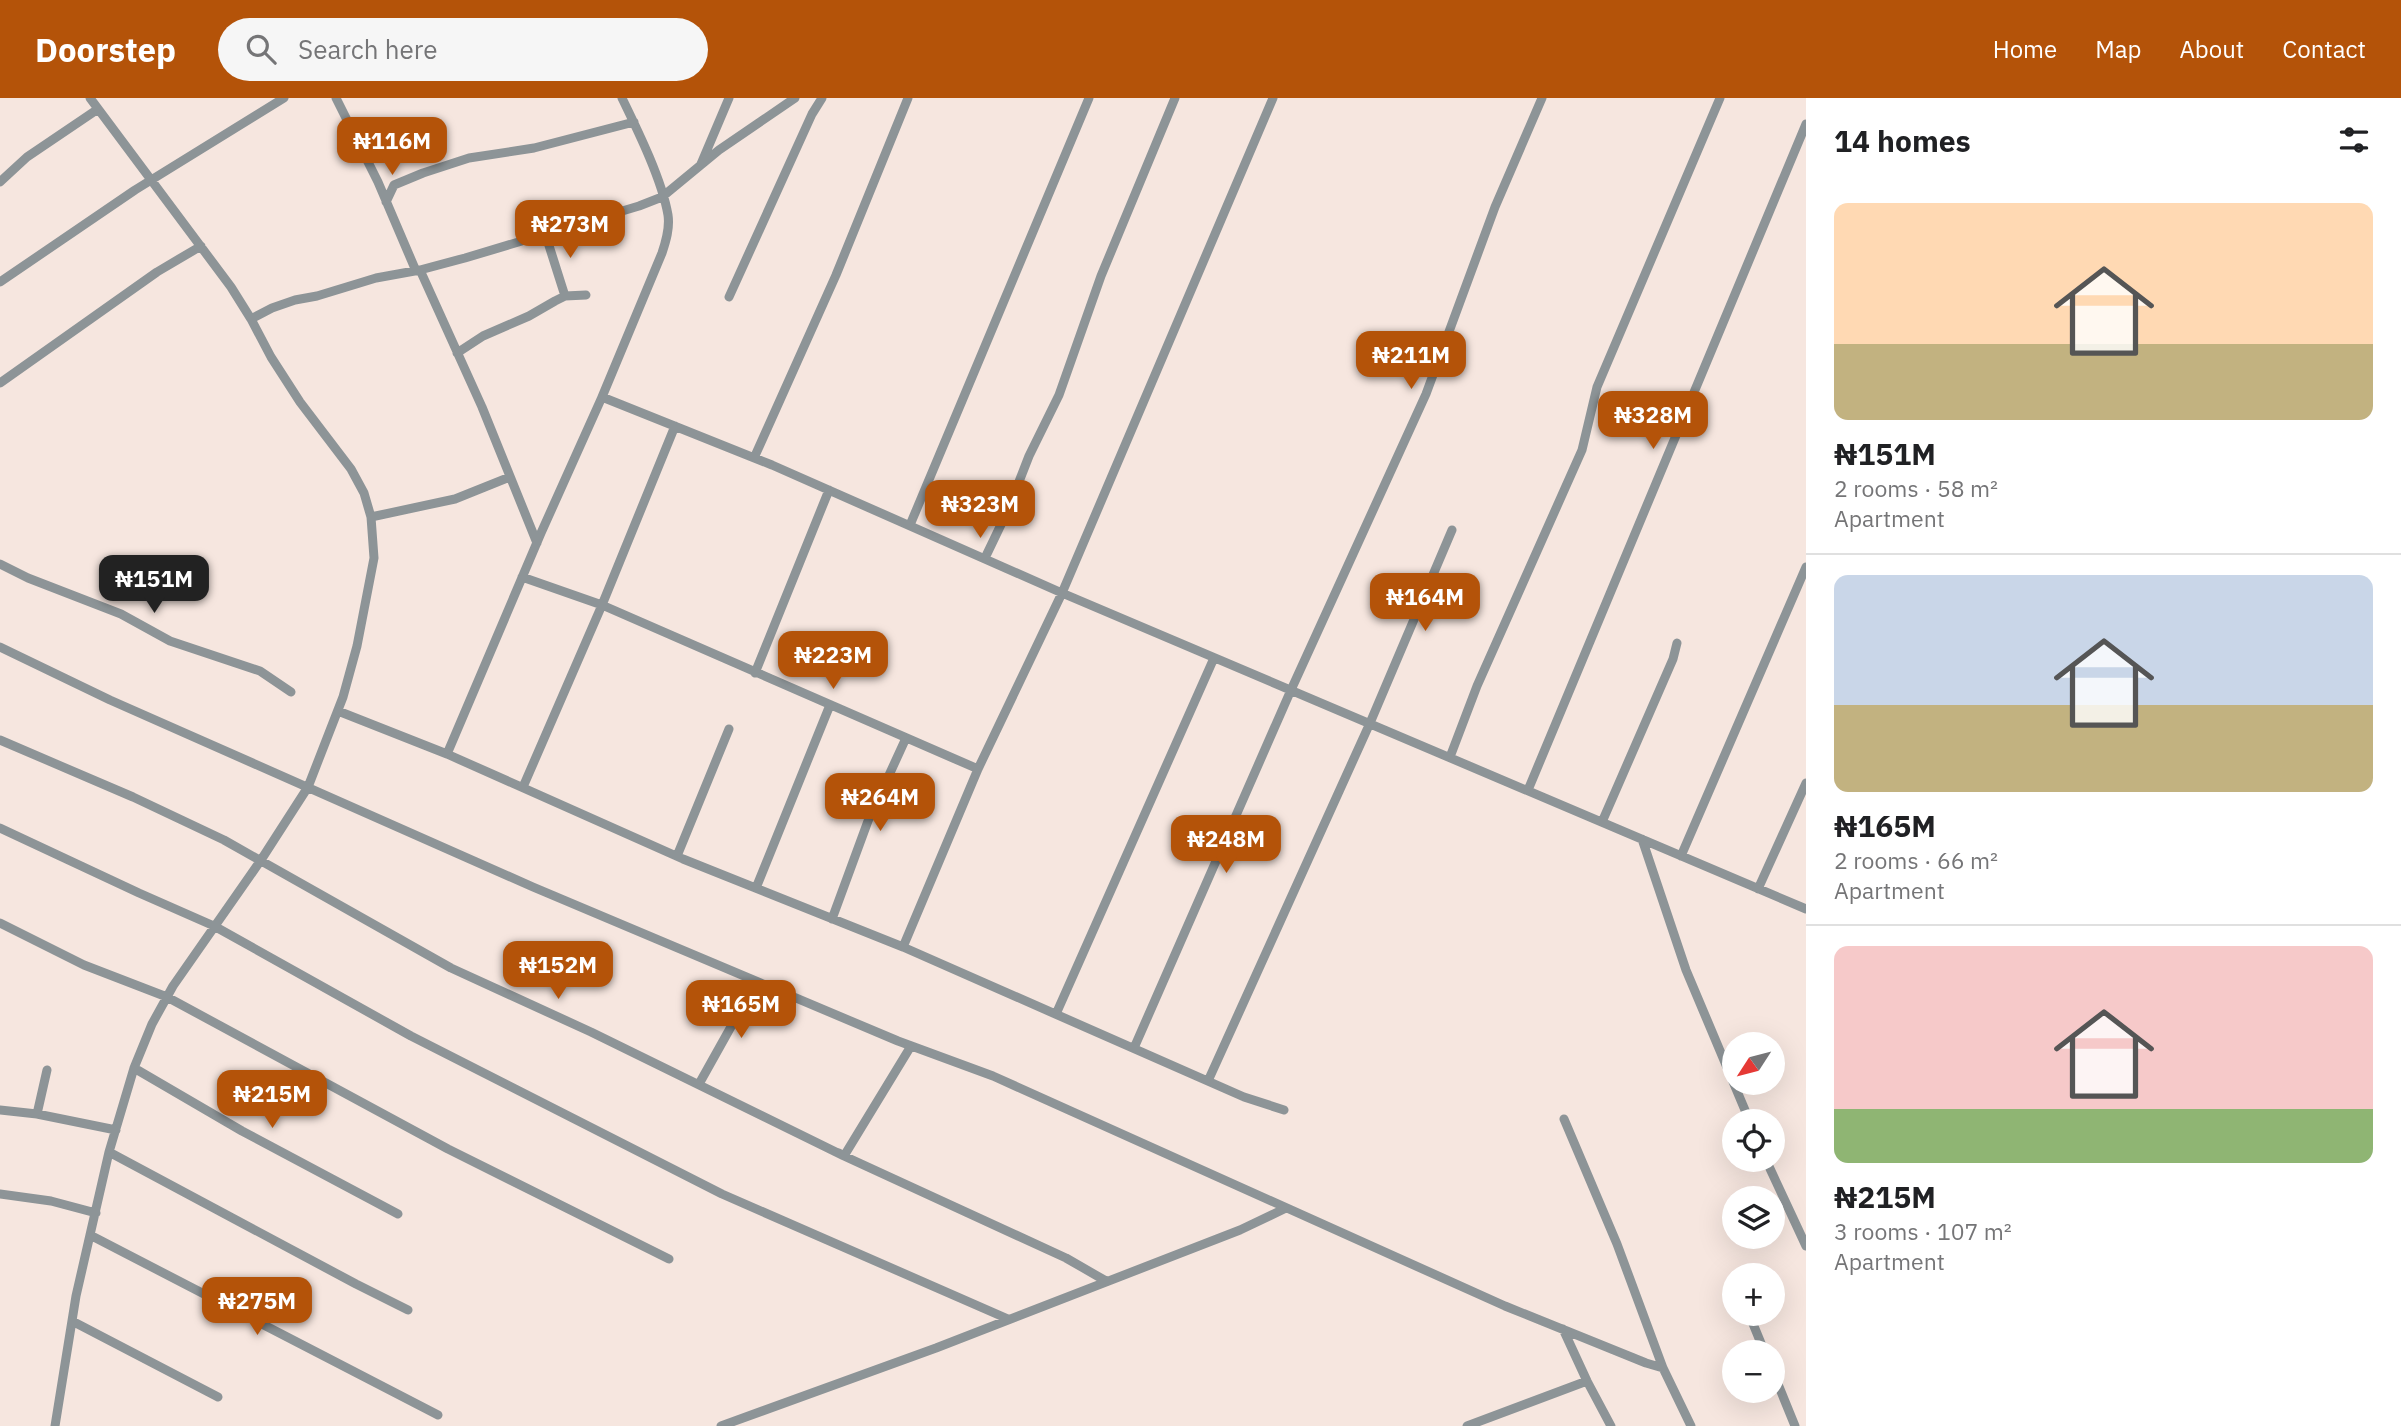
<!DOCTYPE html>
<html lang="en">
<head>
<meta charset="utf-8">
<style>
  body { margin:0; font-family:"IBM Plex Sans",sans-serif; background:#f6f6f6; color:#202124; height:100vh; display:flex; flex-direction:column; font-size:26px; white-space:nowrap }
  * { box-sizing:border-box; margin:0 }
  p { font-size:23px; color:#757577 }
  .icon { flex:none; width:38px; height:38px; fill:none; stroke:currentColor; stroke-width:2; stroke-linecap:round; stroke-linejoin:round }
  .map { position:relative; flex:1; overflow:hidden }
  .panel { display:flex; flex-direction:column; background:#fff; width:595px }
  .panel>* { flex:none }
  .needle { width:46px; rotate:234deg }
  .controls { position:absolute; left:1722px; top:934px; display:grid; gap:14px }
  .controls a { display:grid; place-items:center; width:63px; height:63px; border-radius:50%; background:#fff; box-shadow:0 7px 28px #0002; font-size:35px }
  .price { position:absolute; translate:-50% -60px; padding:0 16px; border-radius:14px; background:#b45309; color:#fff; font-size:23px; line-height:46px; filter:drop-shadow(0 2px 4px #0008) }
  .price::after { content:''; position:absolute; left:50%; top:42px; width:21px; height:16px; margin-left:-10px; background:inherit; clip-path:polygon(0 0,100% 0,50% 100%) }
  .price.active { background:#222; color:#fff }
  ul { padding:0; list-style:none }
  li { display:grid; align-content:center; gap:14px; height:371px; padding:0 28px }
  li+li { border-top:2px solid #e0e0e0 }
  li span { display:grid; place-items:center; height:217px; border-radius:14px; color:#555 }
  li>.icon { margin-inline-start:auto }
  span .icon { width:126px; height:126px; fill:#fffc; stroke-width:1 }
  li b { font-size:30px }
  h2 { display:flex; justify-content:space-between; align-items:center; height:84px; padding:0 28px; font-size:30px }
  header { display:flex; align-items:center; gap:42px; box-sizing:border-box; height:98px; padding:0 35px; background:#b45309; color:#fff }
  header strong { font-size:33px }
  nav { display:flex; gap:38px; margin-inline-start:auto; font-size:24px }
  .search { width:490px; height:63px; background:#f6f6f6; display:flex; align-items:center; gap:18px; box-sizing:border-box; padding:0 24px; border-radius:38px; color:#757577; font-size:26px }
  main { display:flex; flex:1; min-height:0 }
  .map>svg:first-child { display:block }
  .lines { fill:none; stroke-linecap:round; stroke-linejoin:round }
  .street { stroke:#8d9497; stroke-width:9 }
</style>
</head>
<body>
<header>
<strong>Doorstep</strong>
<div class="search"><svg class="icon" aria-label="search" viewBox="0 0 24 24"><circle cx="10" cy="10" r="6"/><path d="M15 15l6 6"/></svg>Search here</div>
<nav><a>Home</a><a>Map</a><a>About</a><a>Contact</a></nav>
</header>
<main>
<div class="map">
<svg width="1806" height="1328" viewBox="0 0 1806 1328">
  <rect width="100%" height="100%" fill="#f6e6df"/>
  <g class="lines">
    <path class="street" d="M336,0L378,84L416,173
      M701,66L729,0
      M0,84L27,59L98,11
      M386,104L394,87L423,75L469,60L534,50L634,24
      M545,135L565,198
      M420,172L482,309L537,445
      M0,184L135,92L284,0
      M729,199L812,16L822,0
      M251,221L272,210L295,202L317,198L376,180L420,172L465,160L639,108L662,99L719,52L795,0
      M457,255L483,238L529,218L555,203L565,198L586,197
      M0,285L157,174L201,148
      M602,299L662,155C666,143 670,130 668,117C662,82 638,33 622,0
      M754,360L836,177L908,0
      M371,419L455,401L510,379
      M910,427L1089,0
      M985,460L1008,412L1029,358L1059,297L1101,178L1175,0
      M0,466L28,480L121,516L170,543L260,573L291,594
      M522,479L602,507L978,671L1062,495L1273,0
      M0,549L110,602L533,789L898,943L993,978L1505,1208L1646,1265L1663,1270L1691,1328
      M755,575L829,392
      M338,613L447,656L541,435L602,299L772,367L1062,495L1806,811
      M0,642L133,699L224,742L451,870L591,934L844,1058L1066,1160L1106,1183
      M447,656L683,761L903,849
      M1450,659L1477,588L1582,352L1597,289L1720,0
      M978,671L903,849L1244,999L1284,1012
      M523,689L602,507L675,328
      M1528,692L1806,26
      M1602,724L1673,561L1677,545
      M0,730L139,795L214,828L411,938L722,1096L1008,1221
      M1642,741L1686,872L1750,1024
      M677,758L729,631
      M1681,758L1806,469
      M756,790L830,607
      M1758,791L1806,685
      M832,821L868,723L906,640
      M0,825L84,867L167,899L448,1051L669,1161
      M1056,916L1214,560
      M1134,950L1291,592L1426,296L1495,109L1542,0
      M134,970L242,1033L398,1116
      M1208,983L1370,625L1452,432
      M699,986L756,884
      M0,1012L37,1016L116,1032
      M37,1016L47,972
      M1564,1021L1617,1146L1663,1270
      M109,1054L356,1186L408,1212
      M839,1055L844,1058L911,948
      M1766,1062L1806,1148
      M0,1096L51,1103L96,1115
      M90,1137L438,1317
      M1749,1216L1765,1255
      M72,1223L218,1299
      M1563,1231L1587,1283L1611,1328
      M1773,1274L1795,1328
      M55,1328L76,1198L109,1054L134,970L152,926L173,888L261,762L308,689L343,599L357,548L374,460L371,419L364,395L351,371L300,304L271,259L251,221L231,189L90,0
      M721,1328L936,1250L1240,1132L1284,1111
      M1467,1328L1587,1283"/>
  </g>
</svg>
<div class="controls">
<a><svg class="needle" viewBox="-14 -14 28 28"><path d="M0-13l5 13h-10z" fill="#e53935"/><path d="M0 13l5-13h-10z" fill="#757577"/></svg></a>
<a><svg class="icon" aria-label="locate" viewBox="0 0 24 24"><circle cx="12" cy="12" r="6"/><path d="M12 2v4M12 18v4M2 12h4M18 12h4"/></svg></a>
<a><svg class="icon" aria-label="layers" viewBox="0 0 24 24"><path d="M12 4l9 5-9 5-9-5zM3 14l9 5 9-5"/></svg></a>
<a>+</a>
<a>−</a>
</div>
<b class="price" style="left:392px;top:79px">₦116M</b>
<b class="price" style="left:570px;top:162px">₦273M</b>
<b class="price" style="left:1411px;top:293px">₦211M</b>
<b class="price" style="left:1653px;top:353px">₦328M</b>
<b class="price" style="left:980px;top:442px">₦323M</b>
<b class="price active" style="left:154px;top:517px">₦151M</b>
<b class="price" style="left:1425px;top:535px">₦164M</b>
<b class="price" style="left:833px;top:593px">₦223M</b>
<b class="price" style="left:880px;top:735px">₦264M</b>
<b class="price" style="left:1226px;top:777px">₦248M</b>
<b class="price" style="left:558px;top:903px">₦152M</b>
<b class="price" style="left:741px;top:942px">₦165M</b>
<b class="price" style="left:272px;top:1032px">₦215M</b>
<b class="price" style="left:257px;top:1239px">₦275M</b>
</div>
<section class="panel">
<h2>14 homes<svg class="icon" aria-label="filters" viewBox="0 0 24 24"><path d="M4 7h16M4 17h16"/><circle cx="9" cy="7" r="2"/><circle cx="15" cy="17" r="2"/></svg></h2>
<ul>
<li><span style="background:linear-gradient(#ffd9b3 65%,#c2b280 0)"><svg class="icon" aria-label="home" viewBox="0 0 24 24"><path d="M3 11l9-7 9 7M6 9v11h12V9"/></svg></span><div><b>₦151M</b><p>2 rooms · 58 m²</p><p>Apartment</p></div></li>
<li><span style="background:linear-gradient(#c9d6e8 60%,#c2b280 0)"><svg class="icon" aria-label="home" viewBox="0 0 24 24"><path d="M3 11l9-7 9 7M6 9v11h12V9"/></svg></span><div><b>₦165M</b><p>2 rooms · 66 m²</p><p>Apartment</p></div></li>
<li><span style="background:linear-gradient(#f6c9c9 75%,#8fb573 0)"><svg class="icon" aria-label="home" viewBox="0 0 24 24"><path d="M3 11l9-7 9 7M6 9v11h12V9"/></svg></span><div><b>₦215M</b><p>3 rooms · 107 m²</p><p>Apartment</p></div></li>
</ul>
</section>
</main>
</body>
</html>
